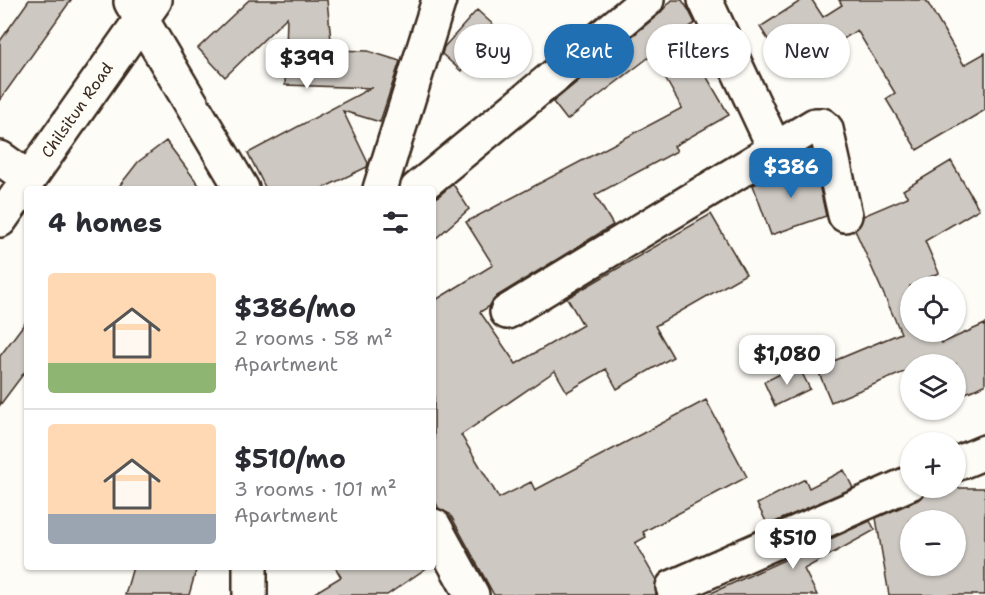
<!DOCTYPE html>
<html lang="en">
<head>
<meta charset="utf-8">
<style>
  body { margin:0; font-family:"Shantell Sans",sans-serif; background:#f7f7f7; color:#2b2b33; height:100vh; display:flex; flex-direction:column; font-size:22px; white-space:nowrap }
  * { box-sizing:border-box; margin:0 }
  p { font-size:20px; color:#7c7c81 }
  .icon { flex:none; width:33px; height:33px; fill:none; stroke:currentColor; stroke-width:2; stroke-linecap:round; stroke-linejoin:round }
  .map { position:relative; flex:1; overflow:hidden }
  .drawer { position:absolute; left:24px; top:186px; width:412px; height:384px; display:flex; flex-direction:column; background:#fff; border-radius:6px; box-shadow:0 2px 4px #0004 }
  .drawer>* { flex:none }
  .top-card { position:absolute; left:454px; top:24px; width:440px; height:54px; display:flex; gap:12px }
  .fabs { position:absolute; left:900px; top:276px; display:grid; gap:12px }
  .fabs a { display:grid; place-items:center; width:66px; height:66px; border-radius:50%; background:#fff; box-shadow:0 2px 4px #0004; font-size:30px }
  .price { position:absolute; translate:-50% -51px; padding:0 14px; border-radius:12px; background:#fff; color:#222; font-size:20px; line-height:39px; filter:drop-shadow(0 2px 3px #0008) }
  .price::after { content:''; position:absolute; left:50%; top:36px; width:18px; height:14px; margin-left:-9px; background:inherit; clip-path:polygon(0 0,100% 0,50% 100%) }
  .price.on { background:#1f6fb2; color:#fff }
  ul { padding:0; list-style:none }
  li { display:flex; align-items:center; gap:18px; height:150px; padding:0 24px }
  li+li { border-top:2px solid #e1e1e2 }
  li span { display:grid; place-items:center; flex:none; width:168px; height:120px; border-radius:6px; color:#555 }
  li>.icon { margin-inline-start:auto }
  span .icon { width:72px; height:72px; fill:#fffc; stroke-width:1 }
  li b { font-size:26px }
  h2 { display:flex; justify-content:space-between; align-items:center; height:72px; padding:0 24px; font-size:26px }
  .pill { padding:0 21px; border-radius:27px; background:#fff; box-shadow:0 2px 4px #0004; font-size:21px; line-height:54px }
  .pill.on { background:#1f6fb2; color:#fff }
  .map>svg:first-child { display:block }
  .building { fill:#cdc8c2; stroke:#3b2a1e; stroke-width:1.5; fill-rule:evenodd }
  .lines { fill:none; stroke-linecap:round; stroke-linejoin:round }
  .minor-casing { stroke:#3b2a1e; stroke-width:38 }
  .major-casing { stroke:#3b2a1e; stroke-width:38 }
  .minor { stroke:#fdfcf7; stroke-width:33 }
  .major { stroke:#fdfcf7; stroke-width:33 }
  .labels { text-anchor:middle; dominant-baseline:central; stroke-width:4.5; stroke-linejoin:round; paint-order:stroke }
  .street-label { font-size:16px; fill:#3b2a1e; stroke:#fdfcf7 }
</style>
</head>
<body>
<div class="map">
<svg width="985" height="595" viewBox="0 0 985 595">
  <rect width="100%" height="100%" fill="#fdfcf7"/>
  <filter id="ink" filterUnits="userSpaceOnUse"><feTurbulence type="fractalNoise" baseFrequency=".0167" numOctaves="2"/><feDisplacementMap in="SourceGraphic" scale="12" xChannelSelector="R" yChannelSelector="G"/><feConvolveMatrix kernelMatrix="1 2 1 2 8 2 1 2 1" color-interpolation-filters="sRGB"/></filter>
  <g filter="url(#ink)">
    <path class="building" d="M29,0H71L0,100V41Z
      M249,0H327L332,50L368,51L400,61L380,122L343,111L368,163L367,167L321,189H266L248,153L371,88L285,85L287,17L225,77L198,48Z
      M672,0H682L688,9L695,23L681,33L729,115L674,146L677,151L595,195L613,225L497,296L490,306L480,312L516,364L583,325L567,298L711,214L746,274L655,326L673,357L617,389L606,369L567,392L555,371L461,435L499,498L531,482L535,490L706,400L747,477L643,532L646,537L635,543L656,580V595H494L450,514L439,509L434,499V301L493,265L466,222L682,108L652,55L567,120L553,102L659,14Z
      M802,0H812L823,17L842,5L839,0H926L964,65L985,53V110L917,150L886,99L895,93L857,30L790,74L760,27Z
      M477,10L498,29L461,71L442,54L444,47Z
      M166,141L202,189H117L138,162Z
      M814,161L826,216L771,235L753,185Z
      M951,161L979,209L925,241L939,273L917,283L919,286H910V332H937L942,343L985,324V385L956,397V364H910V374L909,370L831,402L817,368L901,333L855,230L863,216L908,197L903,190Z
      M453,184L469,209L434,240V200Z
      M27,320V369L0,405V356Z
      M798,365L810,389L775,406L764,382Z
      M844,470L853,488L768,525L757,504L805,479L809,488Z
      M928,488H985V595H889L876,518L918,500ZM910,520H956V566H910Z
      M870,521L875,530L804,569L817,595H707Z
      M133,567H197L189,595H125Z
      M335,567H428L387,595H311L341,577Z"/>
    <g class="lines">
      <defs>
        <path id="minor" d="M705,0L775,149
          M0,158L28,178
          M380,189L439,0
          M417,189L647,0
          M507,312L815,125H822L826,129L845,215
          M956,464L985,452
          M250,595V567
          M676,595L673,587L910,483"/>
        <path id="major" d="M131,2L242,189
          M0,220L155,0
          M434,526L472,595"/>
      </defs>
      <use href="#minor" class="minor-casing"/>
      <use href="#major" class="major-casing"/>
      <use href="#minor" class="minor"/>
      <use href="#major" class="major"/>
    </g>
  </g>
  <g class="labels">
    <g class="street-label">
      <text transform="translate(77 110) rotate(-55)">Chilsitun Road</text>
    </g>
  </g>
</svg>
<div class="fabs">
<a><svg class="icon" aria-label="locate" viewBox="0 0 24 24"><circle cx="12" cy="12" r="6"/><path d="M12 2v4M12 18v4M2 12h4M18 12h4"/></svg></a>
<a><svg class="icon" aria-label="layers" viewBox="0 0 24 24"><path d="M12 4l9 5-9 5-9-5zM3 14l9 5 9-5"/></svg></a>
<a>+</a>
<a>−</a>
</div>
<b class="price" style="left:307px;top:90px">$399</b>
<b class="price on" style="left:791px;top:199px">$386</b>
<b class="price" style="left:787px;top:386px">$1,080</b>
<b class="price" style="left:793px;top:570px">$510</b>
<div class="top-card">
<a class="pill">Buy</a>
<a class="pill on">Rent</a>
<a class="pill">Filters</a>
<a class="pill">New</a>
</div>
<section class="drawer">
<h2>4 homes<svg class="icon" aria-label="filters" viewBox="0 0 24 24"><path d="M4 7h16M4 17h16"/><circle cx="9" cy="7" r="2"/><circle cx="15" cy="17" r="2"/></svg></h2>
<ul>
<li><span style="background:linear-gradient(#ffd9b3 75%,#8fb573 0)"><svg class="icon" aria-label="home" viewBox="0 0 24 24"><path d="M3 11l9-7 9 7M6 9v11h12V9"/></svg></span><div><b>$386/mo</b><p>2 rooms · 58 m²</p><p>Apartment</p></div></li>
<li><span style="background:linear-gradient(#ffd9b3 75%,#9aa5b1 0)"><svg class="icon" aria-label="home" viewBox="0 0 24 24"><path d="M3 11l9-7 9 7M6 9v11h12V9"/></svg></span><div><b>$510/mo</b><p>3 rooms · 101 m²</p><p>Apartment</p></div></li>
</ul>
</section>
</div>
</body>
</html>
